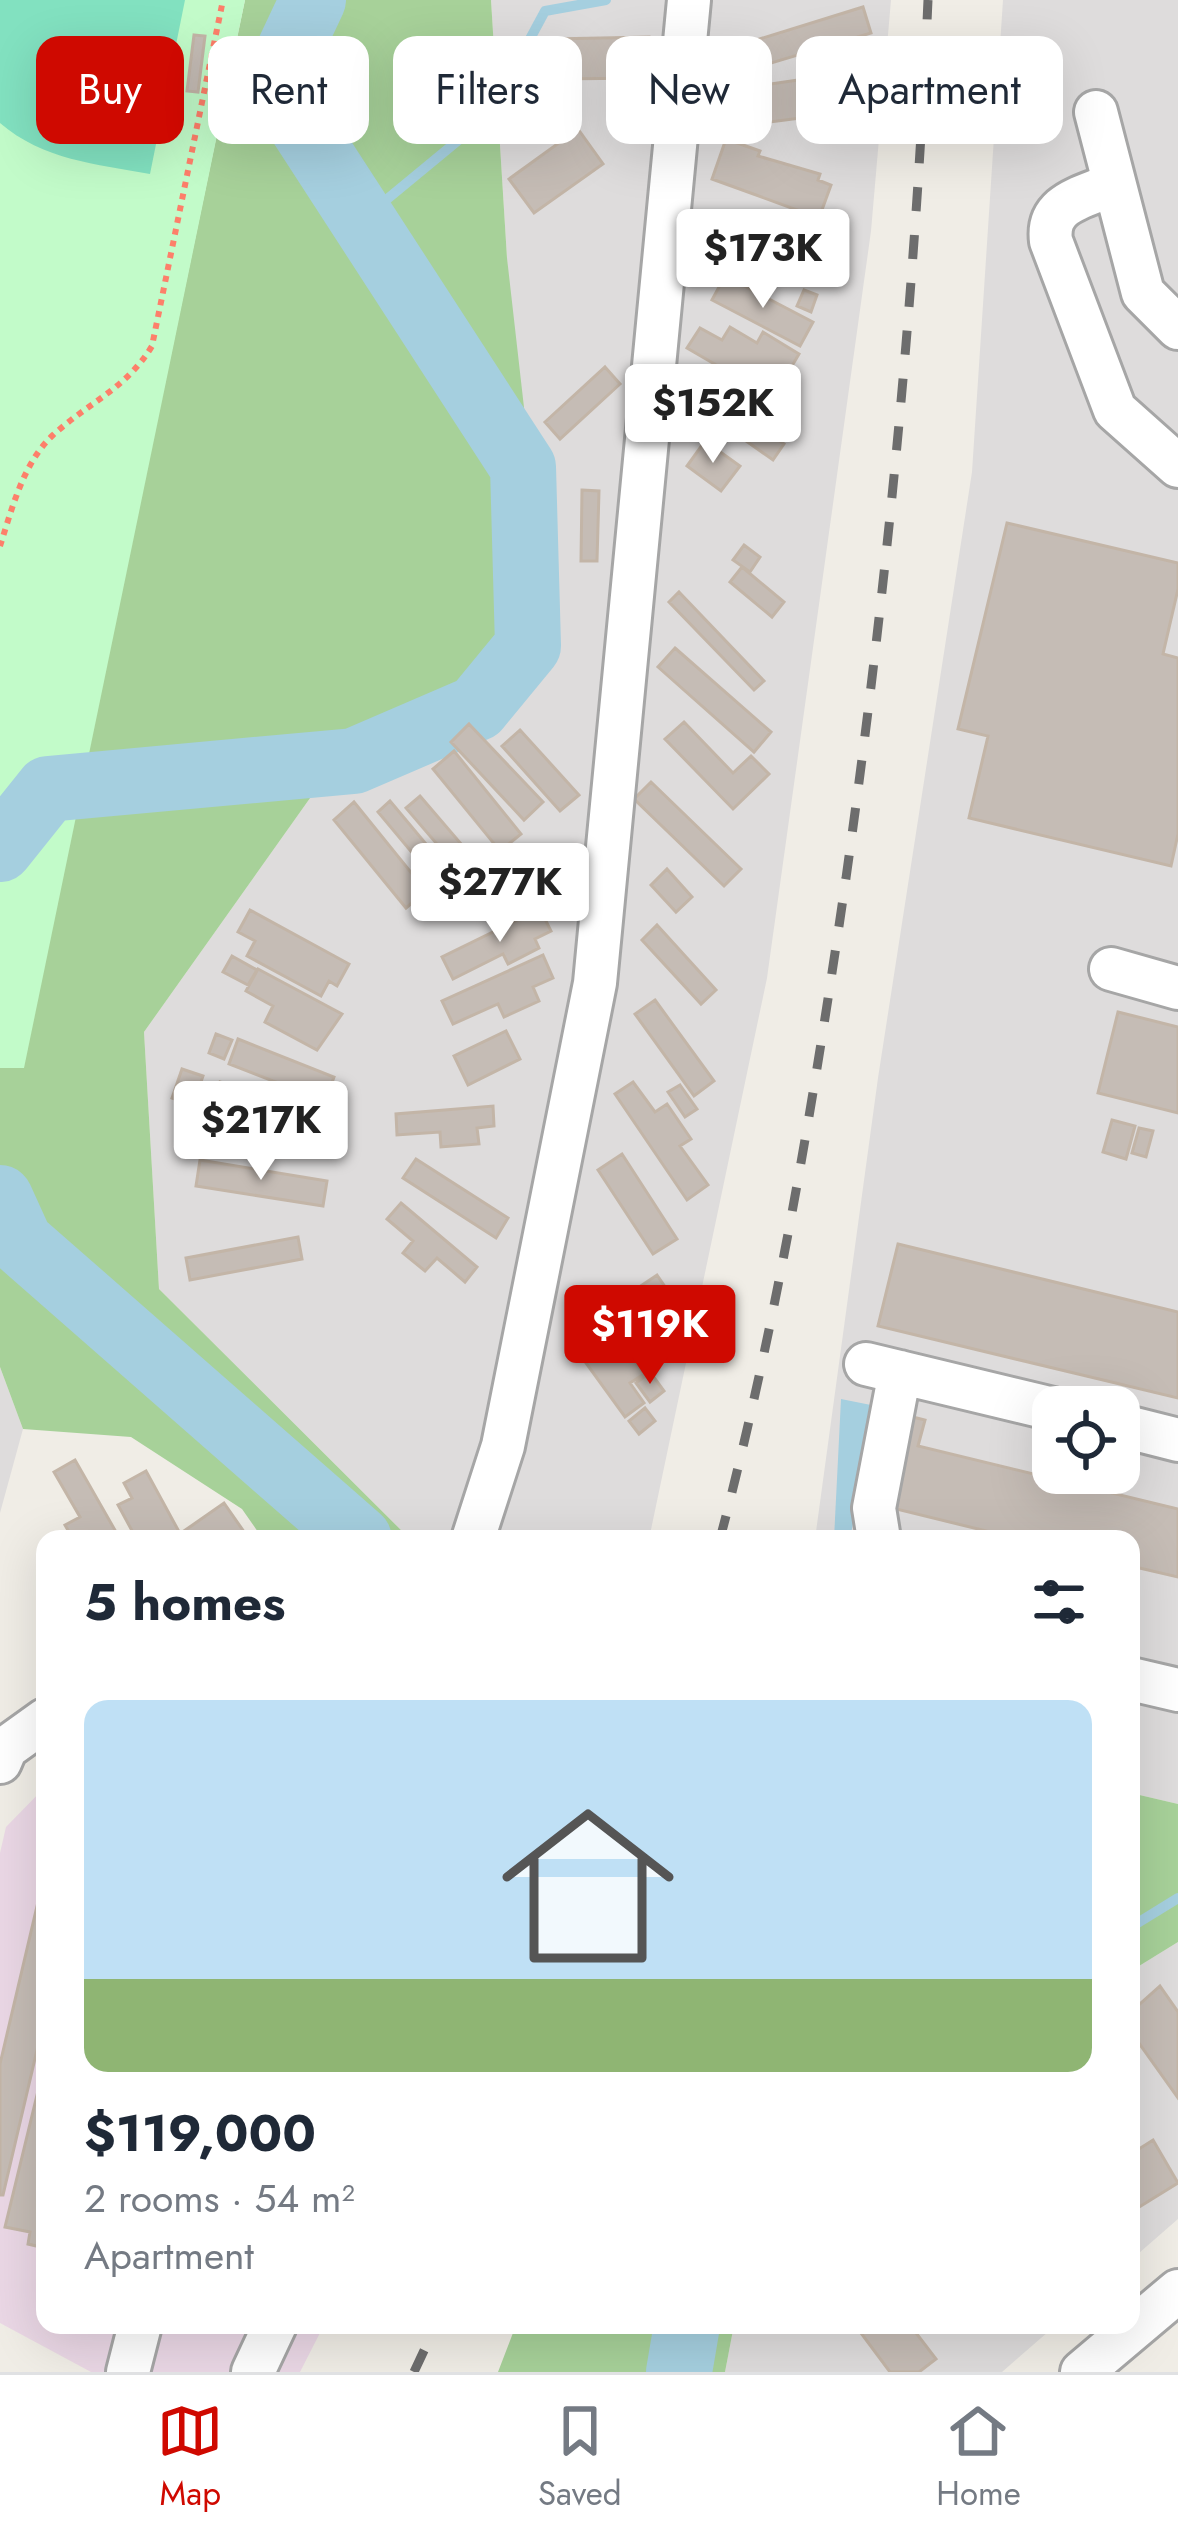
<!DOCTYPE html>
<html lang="en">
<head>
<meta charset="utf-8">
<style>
  body { margin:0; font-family:Jost,sans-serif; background:#f6f6f7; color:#1f2937; height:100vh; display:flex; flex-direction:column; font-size:45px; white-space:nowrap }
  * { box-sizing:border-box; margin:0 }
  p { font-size:39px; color:#747a83 }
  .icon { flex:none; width:66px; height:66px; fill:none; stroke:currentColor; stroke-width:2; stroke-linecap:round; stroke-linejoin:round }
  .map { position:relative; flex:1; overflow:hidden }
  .details { position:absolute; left:36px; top:1530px; width:1104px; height:804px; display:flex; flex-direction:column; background:#fff; border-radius:24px; box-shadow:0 12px 48px #0002 }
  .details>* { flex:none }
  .top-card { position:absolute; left:36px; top:36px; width:1107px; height:108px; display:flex; gap:24px }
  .tools { position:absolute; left:1032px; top:1386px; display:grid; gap:24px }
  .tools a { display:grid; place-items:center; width:108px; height:108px; border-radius:24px; background:#fff; box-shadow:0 12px 48px #0002; font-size:60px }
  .price { position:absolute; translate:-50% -102px; padding:0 27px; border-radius:12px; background:#fff; color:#222; font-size:39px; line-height:78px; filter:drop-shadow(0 3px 6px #0008) }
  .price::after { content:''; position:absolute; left:50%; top:72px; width:36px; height:27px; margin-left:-18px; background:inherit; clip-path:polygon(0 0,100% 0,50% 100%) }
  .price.selected { background:#cf0900; color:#fff }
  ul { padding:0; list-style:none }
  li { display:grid; align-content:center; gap:24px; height:636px; padding:0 48px }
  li+li { border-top:3px solid #e0e1e3 }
  li span { display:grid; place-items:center; height:372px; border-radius:24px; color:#555 }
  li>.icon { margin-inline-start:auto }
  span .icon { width:216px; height:216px; fill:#fffc; stroke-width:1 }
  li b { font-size:51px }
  h2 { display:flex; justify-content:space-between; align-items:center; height:144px; padding:0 48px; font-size:51px }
  .tag { padding:0 42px; border-radius:24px; background:#fff; box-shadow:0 12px 48px #0002; font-size:42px; line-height:108px }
  .tag.selected { background:#cf0900; color:#fff }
  .menu { display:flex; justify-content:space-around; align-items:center; height:168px; border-top:3px solid #e0e1e3; background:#fff; font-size:33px; color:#747a83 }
  .menu a { display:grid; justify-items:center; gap:6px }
  .menu .selected { color:#cf0900 }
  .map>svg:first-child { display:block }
  .residential { fill:#dedcdc; fill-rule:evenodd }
  .industrial { fill:#ead7e5 }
  .forest { fill:#a7d199 }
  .park { fill:#c2fbc9 }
  .pitch { fill:#82e1c0 }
  .water { fill:#a5cfdf }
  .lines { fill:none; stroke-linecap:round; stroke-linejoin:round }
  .stream { stroke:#a5cfdf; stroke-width:10 }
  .river { stroke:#a5cfdf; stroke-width:66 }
  .building { fill:#c5bcb5; stroke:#c3b5a7; stroke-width:3 }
  .minor-casing { stroke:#a6a6a6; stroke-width:48 }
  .path { stroke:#fd7f6a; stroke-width:6; stroke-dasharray:6 6; stroke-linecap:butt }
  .minor { stroke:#fff; stroke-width:42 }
  .rail { stroke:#6d6d6d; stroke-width:9; stroke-dasharray:24 24; stroke-linecap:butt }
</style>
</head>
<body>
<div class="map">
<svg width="1178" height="2372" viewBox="0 0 1178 2372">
  <rect width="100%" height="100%" fill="#f0ede6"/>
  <path class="residential" d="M491,0H891L871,231L767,978L649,1539H410L159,1289L144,1032L325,777L401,764L525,685L507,258Z
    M1003,0H1178V1804L1131,1793V1539H815L878,1078L972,472ZM1053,1407H1119V1473H1053Z
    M0,1367L23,1429L0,1513Z
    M1178,1942V2219L1131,2260V1971Z
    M734,2325H1056L1002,2372H725Z"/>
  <path class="industrial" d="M45,1787V2325H324L300,2372H91L0,2323V1853L6,1827Z"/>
  <path class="forest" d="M245,0H491L507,258L550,636L526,685L400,764L325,777L144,1032L159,1289L410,1539H263L242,1509L131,1437L23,1429L0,1367V622L164,388Z
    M1131,1793L1178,1804V1942L1131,1971Z
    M516,2325H734L725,2372H498Z"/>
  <path class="park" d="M0,0H245L24,1068H0Z"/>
  <path class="pitch" d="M0,0H185L150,174C96,164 43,160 0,123Z"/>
  <path class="water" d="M841,1399L876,1406L850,1539H834Z"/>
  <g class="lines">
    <path class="stream" d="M363,219L489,115L545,11L606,0
      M1131,1927L1178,1898"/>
    <path class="river" d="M0,849L48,789L354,761L477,708L528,646L523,467L274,83L313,0
      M0,1198L20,1242L359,1539
      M679,2372L687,2325"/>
  </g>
  <path class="building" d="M863,7L871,33L748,70L740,45Z
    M194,35L205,36L198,92L187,91Z
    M649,37V78L553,79L552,39Z
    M805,79L807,95L813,94V89L843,84L847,112L755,124L750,87Z
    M578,129L603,164L534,213L509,179Z
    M726,139L760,151L758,156L820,174L818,180L831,185L819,218L712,179Z
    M753,215L772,223L774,215L801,226L791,251L799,254L791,272L722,243L729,227L746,233Z
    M725,276L813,322L800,346L712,300Z
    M804,290L817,295L811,312L797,306Z
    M730,327L757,343L763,332L799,354L773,398L687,348L700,328L722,340Z
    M605,367L620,384L560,439L545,422Z
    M706,390L784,444L773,460L695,405Z
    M705,441L740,466L721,491L687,466Z
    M582,490L599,491L597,561H581Z
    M1007,523L1178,563V589L1163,654L1178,658V834L1171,866L969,818L988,736L958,729Z
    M744,545L760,557L750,572L733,560Z
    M742,567L784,602L772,617L730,582Z
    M679,592L764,681L754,690L669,602Z
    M675,648L771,732L754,752L658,667Z
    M684,722L733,773L751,756L769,774L733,809L665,739Z
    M469,724L543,802L524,820L451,742Z
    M520,730L579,795L560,811L502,746Z
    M454,751L521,834L500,851L433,769Z
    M651,782L741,869L724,886L634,799Z
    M420,796L474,859L460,871L406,808Z
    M390,801L452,875L440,886L378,812Z
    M354,802L426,891L406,908L334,820Z
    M667,869L692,897L676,912L651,885Z
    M540,909L551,931L535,939L539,948L508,964L503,954L453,979L442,957Z
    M250,910L349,964L337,986L329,981L321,996L247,956L255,941L238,932Z
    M657,925L716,990L701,1004L642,940Z
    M543,955L553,978L533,987L539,1001L504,1017L498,1004L453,1024L442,1001Z
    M232,956L257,970L248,985L223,972Z
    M258,969L342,1014L317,1050L265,1022L273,1006L246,991Z
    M655,1000L714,1081L694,1096L635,1014Z
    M1118,1012L1178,1027V1113L1098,1093Z
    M506,1031L520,1059L468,1085L454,1056Z
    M216,1034L232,1040L224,1059L209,1053Z
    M238,1039L334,1077L325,1101L229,1064Z
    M182,1069L203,1076L193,1105L172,1098Z
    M220,1082L327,1117L319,1141L213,1106Z
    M633,1082L655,1112L667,1104L691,1139L680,1146L708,1185L687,1200L615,1094Z
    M680,1085L697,1109L685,1117L668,1092Z
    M493,1106L494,1126L477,1128L479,1144L441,1147L440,1132L397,1135L396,1114Z
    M1112,1120L1135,1126L1126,1159L1103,1152Z
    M1139,1128L1153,1131L1146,1157L1132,1153Z
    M622,1154L677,1239L653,1254L598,1170Z
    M416,1159L508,1218L496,1238L403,1178Z
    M200,1160L327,1181L323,1206L196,1186Z
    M401,1203L477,1267L465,1282L437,1258L425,1271L403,1253L413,1241L387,1219Z
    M298,1237L302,1259L190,1280L186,1258Z
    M898,1244L1178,1312V1398L878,1326Z
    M657,1275L683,1313L659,1330L673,1351L661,1359L620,1300Z
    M605,1321L644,1374L630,1383L644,1403L625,1417L573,1345Z
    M650,1372L664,1391L650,1402L636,1383Z
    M645,1408L655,1421L639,1434L629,1421Z
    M909,1416L925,1420L918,1446L1178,1509V1577L1131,1566V1539H1019L888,1507Z
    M75,1460L120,1539H73L65,1525L80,1517L54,1472Z
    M146,1471L183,1539L136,1538L118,1505L132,1498L124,1483Z
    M224,1503L249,1539H189L184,1531Z
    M45,1872V2016L3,2195H0V2064Z
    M1160,1986L1178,2012V2098L1131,2032V2012Z
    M45,2062V2248L28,2244L30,2232L5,2227Z
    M1153,2140L1178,2183L1136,2209L1131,2201V2154Z
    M855,2325H910L936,2359L919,2372H890Z"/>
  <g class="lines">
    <defs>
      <path id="minor" d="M1096,112L1143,293L1178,328
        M1113,184C1083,198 1046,202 1051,241L1115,410L1178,466
        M1111,969L1178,988
        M866,1364L1053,1409
        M1119,1425L1178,1440
        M473,1539L503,1446L595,983L689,0
        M879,1539L874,1508L900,1372
        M1131,1679L1178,1690
        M0,1762L6,1748L45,1720
        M128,2372L140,2325
        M253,2372L275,2325
        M1082,2372L1178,2291"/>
    </defs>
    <use href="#minor" class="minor-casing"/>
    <path class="path" d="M0,546C12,509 23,463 53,435C88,403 127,388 152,346L223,0"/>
    <use href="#minor" class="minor"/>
    <path class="rail" d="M720,1539C777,1322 814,1100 846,878C887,586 915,294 928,0
      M414,2372L436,2325"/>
  </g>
</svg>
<div class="tools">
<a><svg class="icon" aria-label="locate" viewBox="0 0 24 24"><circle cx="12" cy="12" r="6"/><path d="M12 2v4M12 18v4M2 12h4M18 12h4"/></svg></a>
</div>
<b class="price" style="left:763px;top:311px">$173K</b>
<b class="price" style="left:713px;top:466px">$152K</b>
<b class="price" style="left:500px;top:945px">$277K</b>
<b class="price" style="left:261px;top:1183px">$217K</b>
<b class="price selected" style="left:650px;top:1387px">$119K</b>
<div class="top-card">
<a class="tag selected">Buy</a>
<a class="tag">Rent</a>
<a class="tag">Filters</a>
<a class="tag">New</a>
<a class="tag">Apartment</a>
</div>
<section class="details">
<h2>5 homes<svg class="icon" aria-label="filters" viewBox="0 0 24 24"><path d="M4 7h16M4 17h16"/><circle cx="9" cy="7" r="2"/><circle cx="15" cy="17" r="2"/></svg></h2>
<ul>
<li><span style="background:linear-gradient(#bfe0f5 75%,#8fb573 0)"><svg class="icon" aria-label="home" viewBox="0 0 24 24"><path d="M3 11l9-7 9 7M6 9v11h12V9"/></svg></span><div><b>$119,000</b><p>2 rooms · 54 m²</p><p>Apartment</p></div></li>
</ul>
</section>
</div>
<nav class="menu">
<a class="selected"><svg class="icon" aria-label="map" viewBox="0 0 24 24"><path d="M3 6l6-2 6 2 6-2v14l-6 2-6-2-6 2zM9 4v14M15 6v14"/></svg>Map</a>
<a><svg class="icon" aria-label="saved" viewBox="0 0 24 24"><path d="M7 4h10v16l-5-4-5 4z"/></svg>Saved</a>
<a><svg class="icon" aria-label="home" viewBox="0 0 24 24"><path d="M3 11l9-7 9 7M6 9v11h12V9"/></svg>Home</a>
</nav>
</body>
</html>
